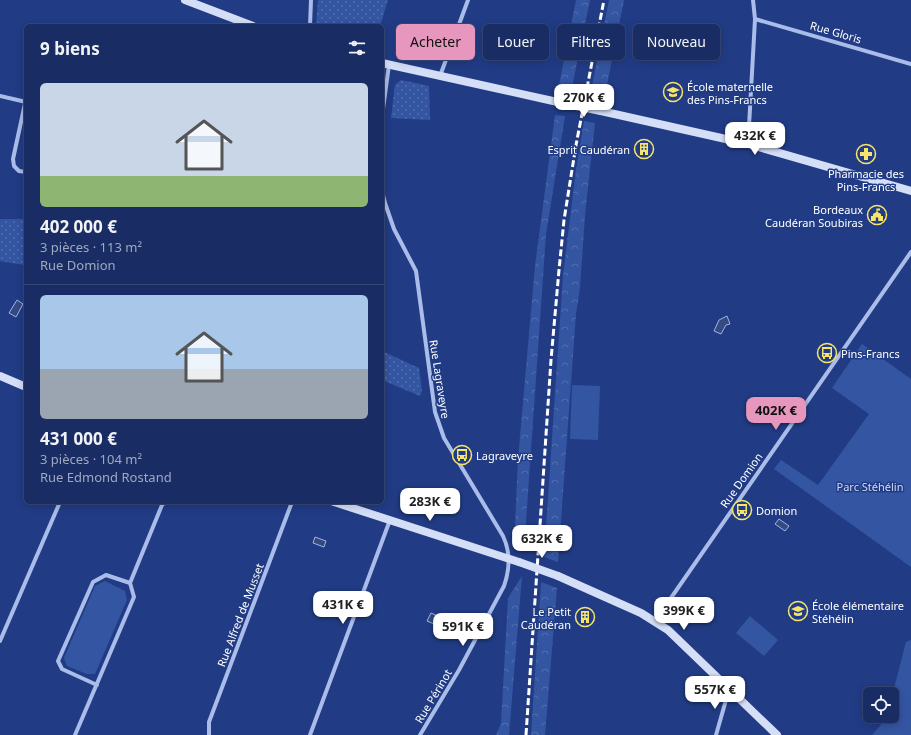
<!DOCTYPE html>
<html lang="fr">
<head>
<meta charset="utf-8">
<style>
  body { margin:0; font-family:"Noto Sans",sans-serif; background:#22356a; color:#f1f3f6; height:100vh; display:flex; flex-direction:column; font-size:15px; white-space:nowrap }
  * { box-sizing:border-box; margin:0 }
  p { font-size:13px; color:#9fa8bf }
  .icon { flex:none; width:22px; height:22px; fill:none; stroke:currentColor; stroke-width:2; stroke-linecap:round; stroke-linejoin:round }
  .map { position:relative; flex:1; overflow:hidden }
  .sheet { position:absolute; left:24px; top:24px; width:360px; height:480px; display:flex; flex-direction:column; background:#192d64; border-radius:6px; box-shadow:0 2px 10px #0003,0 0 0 1px #374978 }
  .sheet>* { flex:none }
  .guide { position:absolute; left:396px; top:24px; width:380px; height:36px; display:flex; gap:8px }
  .fabs { position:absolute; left:863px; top:687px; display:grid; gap:8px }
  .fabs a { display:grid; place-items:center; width:36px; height:36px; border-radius:6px; background:#192d64; box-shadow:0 2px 10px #0003,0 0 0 1px #374978; font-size:20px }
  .price { position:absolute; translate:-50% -34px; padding:0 9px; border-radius:8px; background:#fff; color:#222; font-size:13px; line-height:26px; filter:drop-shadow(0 1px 2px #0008) }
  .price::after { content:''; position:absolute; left:50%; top:24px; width:12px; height:9px; margin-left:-6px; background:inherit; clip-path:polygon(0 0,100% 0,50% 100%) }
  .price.on { background:#e797bd; color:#111 }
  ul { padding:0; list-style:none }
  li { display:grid; align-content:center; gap:8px; height:212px; padding:0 16px }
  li+li { border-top:1px solid #374978 }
  li span { display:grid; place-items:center; height:124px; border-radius:6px; color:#555 }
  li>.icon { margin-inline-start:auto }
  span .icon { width:72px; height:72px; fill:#fffc; stroke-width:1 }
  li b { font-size:17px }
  h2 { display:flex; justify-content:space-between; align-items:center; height:48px; padding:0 16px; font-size:17px }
  .chip { padding:0 14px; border-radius:6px; background:#192d64; box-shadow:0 2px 10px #0003,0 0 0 1px #374978; font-size:14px; line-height:36px }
  .chip.on { background:#e797bd; color:#111 }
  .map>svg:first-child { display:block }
  .grass { fill:url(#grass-dots) }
  .forest { fill:url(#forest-crowns) }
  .park { fill:#3455a2 }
  .water { fill:#364a80; stroke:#9db5eb }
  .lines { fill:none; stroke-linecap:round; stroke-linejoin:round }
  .street { stroke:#aabce9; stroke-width:4 }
  .secondary { stroke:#d4def7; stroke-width:8 }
  .rail { stroke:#fff; stroke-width:3; stroke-dasharray:7 3; stroke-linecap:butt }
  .secondary-bridge { stroke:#d4def7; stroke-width:8 }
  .labels { text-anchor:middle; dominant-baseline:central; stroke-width:3; stroke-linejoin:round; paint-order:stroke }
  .street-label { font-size:11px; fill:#fff; stroke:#213c85 }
  .poi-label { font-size:11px; fill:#fff; stroke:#213c85; text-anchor:start }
  .park-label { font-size:11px; fill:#cedaf7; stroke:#213c85 }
</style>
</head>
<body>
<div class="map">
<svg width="911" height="735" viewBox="0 0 911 735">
  <defs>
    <pattern id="grass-dots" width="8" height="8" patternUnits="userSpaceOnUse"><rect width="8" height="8" fill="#3455a2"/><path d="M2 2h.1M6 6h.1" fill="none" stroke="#526eb0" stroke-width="1.8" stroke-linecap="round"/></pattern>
    <pattern id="forest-crowns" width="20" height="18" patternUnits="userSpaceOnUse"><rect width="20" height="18" fill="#3455a2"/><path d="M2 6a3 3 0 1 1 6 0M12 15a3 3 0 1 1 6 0" fill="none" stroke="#526eb0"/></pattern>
  </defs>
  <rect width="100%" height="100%" fill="#213c85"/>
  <path class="grass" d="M318,0H388L380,26H316Z
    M401,80L429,86L430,120L391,118L395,85Z
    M0,219H26V259L24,265L0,261Z
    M382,351L419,368L422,391L420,396L382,380Z"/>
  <path class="forest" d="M576,0H590L571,92L558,90Z
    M609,0H624L604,100L590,96Z
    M555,115L565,116L546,234L524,551L516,539L515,525L518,459L535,266Z
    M584,121L595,123L585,215L580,288L576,314L558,562L544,557L563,275L576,170Z
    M522,576L509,735H496L501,723L508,598Z
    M541,582L557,588L545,735H531Z"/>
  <path class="park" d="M862,344L911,379V567L774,469L781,460L818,485L869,414L832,388Z
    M572,385L600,386L598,440L570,439Z
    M105,581L125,591L127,600L95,674H87L67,666L64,658L95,586Z
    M750,616L778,640L764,656L736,633Z
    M911,640V735H872L886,719L887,716H892V696L906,642Z"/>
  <path class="water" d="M17,300L23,304L16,317L9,313Z
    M727,316L730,324L726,325L721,334L714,331L719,320Z
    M779,519L789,526L785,531L775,524Z
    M315,537L326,541L324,547L313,543Z
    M431,613L448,620L444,628L427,621Z"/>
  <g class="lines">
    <path class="street" d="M755,19L911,64
      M310,26L311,0
      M440,76L468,0
      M0,96L26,102
      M26,99L13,159L14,166L19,171L26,172
      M382,116L389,65
      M748,144L755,19L753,0
      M382,191L385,203L394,229L416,271L435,412L444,438L503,536C511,553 510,569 504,586L459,670L420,735
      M655,621L911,252
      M0,641L60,502
      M97,685L62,669L58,661L93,582L106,575L130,583
      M75,735L134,597L130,583L162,505L165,502
      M209,735V722L292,502
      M310,735L390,520
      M716,735L726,700L730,690"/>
    <path class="secondary" d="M185,0L253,26
      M382,63L571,105
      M601,111L748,144L911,191
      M0,376L26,387
      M334,502L519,562
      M558,576L641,613L668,630L777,735"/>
    <path class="rail" d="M526,735L551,360L559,270L564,220L576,145L604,0"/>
    <path class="secondary-bridge" d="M571,105L601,111
      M519,562L558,576"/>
  </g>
  <defs>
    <symbol id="school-ring" viewBox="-11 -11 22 22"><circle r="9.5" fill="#213c85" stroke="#f6e46b" stroke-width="1.5"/><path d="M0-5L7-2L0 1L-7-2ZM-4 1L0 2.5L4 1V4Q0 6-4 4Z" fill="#f6e46b"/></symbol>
    <symbol id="building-ring" viewBox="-11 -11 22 22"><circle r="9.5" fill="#213c85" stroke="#f6e46b" stroke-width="1.5"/><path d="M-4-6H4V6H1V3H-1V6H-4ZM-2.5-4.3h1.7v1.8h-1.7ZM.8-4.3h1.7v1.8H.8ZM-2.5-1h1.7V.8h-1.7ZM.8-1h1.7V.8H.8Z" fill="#f6e46b"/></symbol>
    <symbol id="pharmacy-ring" viewBox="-11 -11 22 22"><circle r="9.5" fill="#213c85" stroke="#f6e46b" stroke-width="1.5"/><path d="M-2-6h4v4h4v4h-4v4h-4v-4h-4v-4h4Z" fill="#f6e46b"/></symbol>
    <symbol id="civic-ring" viewBox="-11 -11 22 22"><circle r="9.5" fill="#213c85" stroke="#f6e46b" stroke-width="1.5"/><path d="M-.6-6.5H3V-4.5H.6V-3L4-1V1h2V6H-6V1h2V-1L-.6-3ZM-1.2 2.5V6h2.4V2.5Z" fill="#f6e46b"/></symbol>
    <symbol id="bus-ring" viewBox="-11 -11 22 22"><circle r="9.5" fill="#213c85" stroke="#f6e46b" stroke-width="1.5"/><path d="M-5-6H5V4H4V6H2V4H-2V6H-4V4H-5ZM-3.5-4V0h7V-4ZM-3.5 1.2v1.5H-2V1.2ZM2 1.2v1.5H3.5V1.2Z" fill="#f6e46b"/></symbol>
  </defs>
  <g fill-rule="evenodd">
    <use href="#school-ring" x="662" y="81" width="22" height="22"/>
    <use href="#building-ring" x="633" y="138" width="22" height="22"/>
    <use href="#pharmacy-ring" x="855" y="143" width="22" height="22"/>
    <use href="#civic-ring" x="866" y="204" width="22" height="22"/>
    <use href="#bus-ring" x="816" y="342" width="22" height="22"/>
    <use href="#bus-ring" x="451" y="444" width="22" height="22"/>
    <use href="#bus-ring" x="731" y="499" width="22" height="22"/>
    <use href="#school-ring" x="787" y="600" width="22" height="22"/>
    <use href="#building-ring" x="574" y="606" width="22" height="22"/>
  </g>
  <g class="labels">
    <g class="street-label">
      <text transform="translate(836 32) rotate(16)">Rue Gloris</text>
      <text transform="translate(440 379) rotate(81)">Rue Lagraveyre</text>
      <text transform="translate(741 480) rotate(-55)">Rue Domion</text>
      <text transform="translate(240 615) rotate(-69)">Rue Alfred de Musset</text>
      <text transform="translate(433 696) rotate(-59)">Rue Périnot</text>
    </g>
    <g class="poi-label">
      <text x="687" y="86">École maternelle<tspan x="687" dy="13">des Pins-Francs</tspan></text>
      <text x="630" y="149" text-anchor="end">Esprit Caudéran</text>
      <text x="866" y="173" text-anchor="middle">Pharmacie des<tspan x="866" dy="13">Pins-Francs</tspan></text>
      <text x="863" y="209" text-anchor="end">Bordeaux<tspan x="863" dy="13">Caudéran Soubiras</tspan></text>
      <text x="841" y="353">Pins-Francs</text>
      <text x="476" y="455">Lagraveyre</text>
      <text x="756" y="510">Domion</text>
      <text x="812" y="605">École élémentaire<tspan x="812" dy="13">Stéhélin</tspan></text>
      <text x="571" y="611" text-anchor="end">Le Petit<tspan x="571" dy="13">Caudéran</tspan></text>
    </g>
    <g class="park-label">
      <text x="870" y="486">Parc Stéhélin</text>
    </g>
  </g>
</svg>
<div class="fabs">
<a><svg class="icon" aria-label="locate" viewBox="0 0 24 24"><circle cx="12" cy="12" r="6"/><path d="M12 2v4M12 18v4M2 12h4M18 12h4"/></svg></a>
</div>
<b class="price" style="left:584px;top:118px">270K €</b>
<b class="price" style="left:755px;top:156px">432K €</b>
<b class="price on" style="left:776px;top:431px">402K €</b>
<b class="price" style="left:430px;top:522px">283K €</b>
<b class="price" style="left:542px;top:559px">632K €</b>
<b class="price" style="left:343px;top:625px">431K €</b>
<b class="price" style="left:684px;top:631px">399K €</b>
<b class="price" style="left:463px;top:647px">591K €</b>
<b class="price" style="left:715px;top:710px">557K €</b>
<div class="guide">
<a class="chip on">Acheter</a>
<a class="chip">Louer</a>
<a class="chip">Filtres</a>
<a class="chip">Nouveau</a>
</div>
<section class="sheet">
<h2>9 biens<svg class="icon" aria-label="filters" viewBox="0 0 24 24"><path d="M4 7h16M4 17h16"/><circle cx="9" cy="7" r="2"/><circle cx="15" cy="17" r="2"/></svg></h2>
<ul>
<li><span style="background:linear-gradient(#c9d6e8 75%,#8fb573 0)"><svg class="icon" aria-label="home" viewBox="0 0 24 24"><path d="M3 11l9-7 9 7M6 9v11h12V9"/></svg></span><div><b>402 000 €</b><p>3 pièces · 113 m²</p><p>Rue Domion</p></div></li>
<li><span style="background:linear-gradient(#a9c7e8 60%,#9aa5b1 0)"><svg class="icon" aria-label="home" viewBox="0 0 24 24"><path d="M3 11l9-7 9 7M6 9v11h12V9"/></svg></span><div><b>431 000 €</b><p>3 pièces · 104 m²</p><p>Rue Edmond Rostand</p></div></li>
</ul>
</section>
</div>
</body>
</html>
